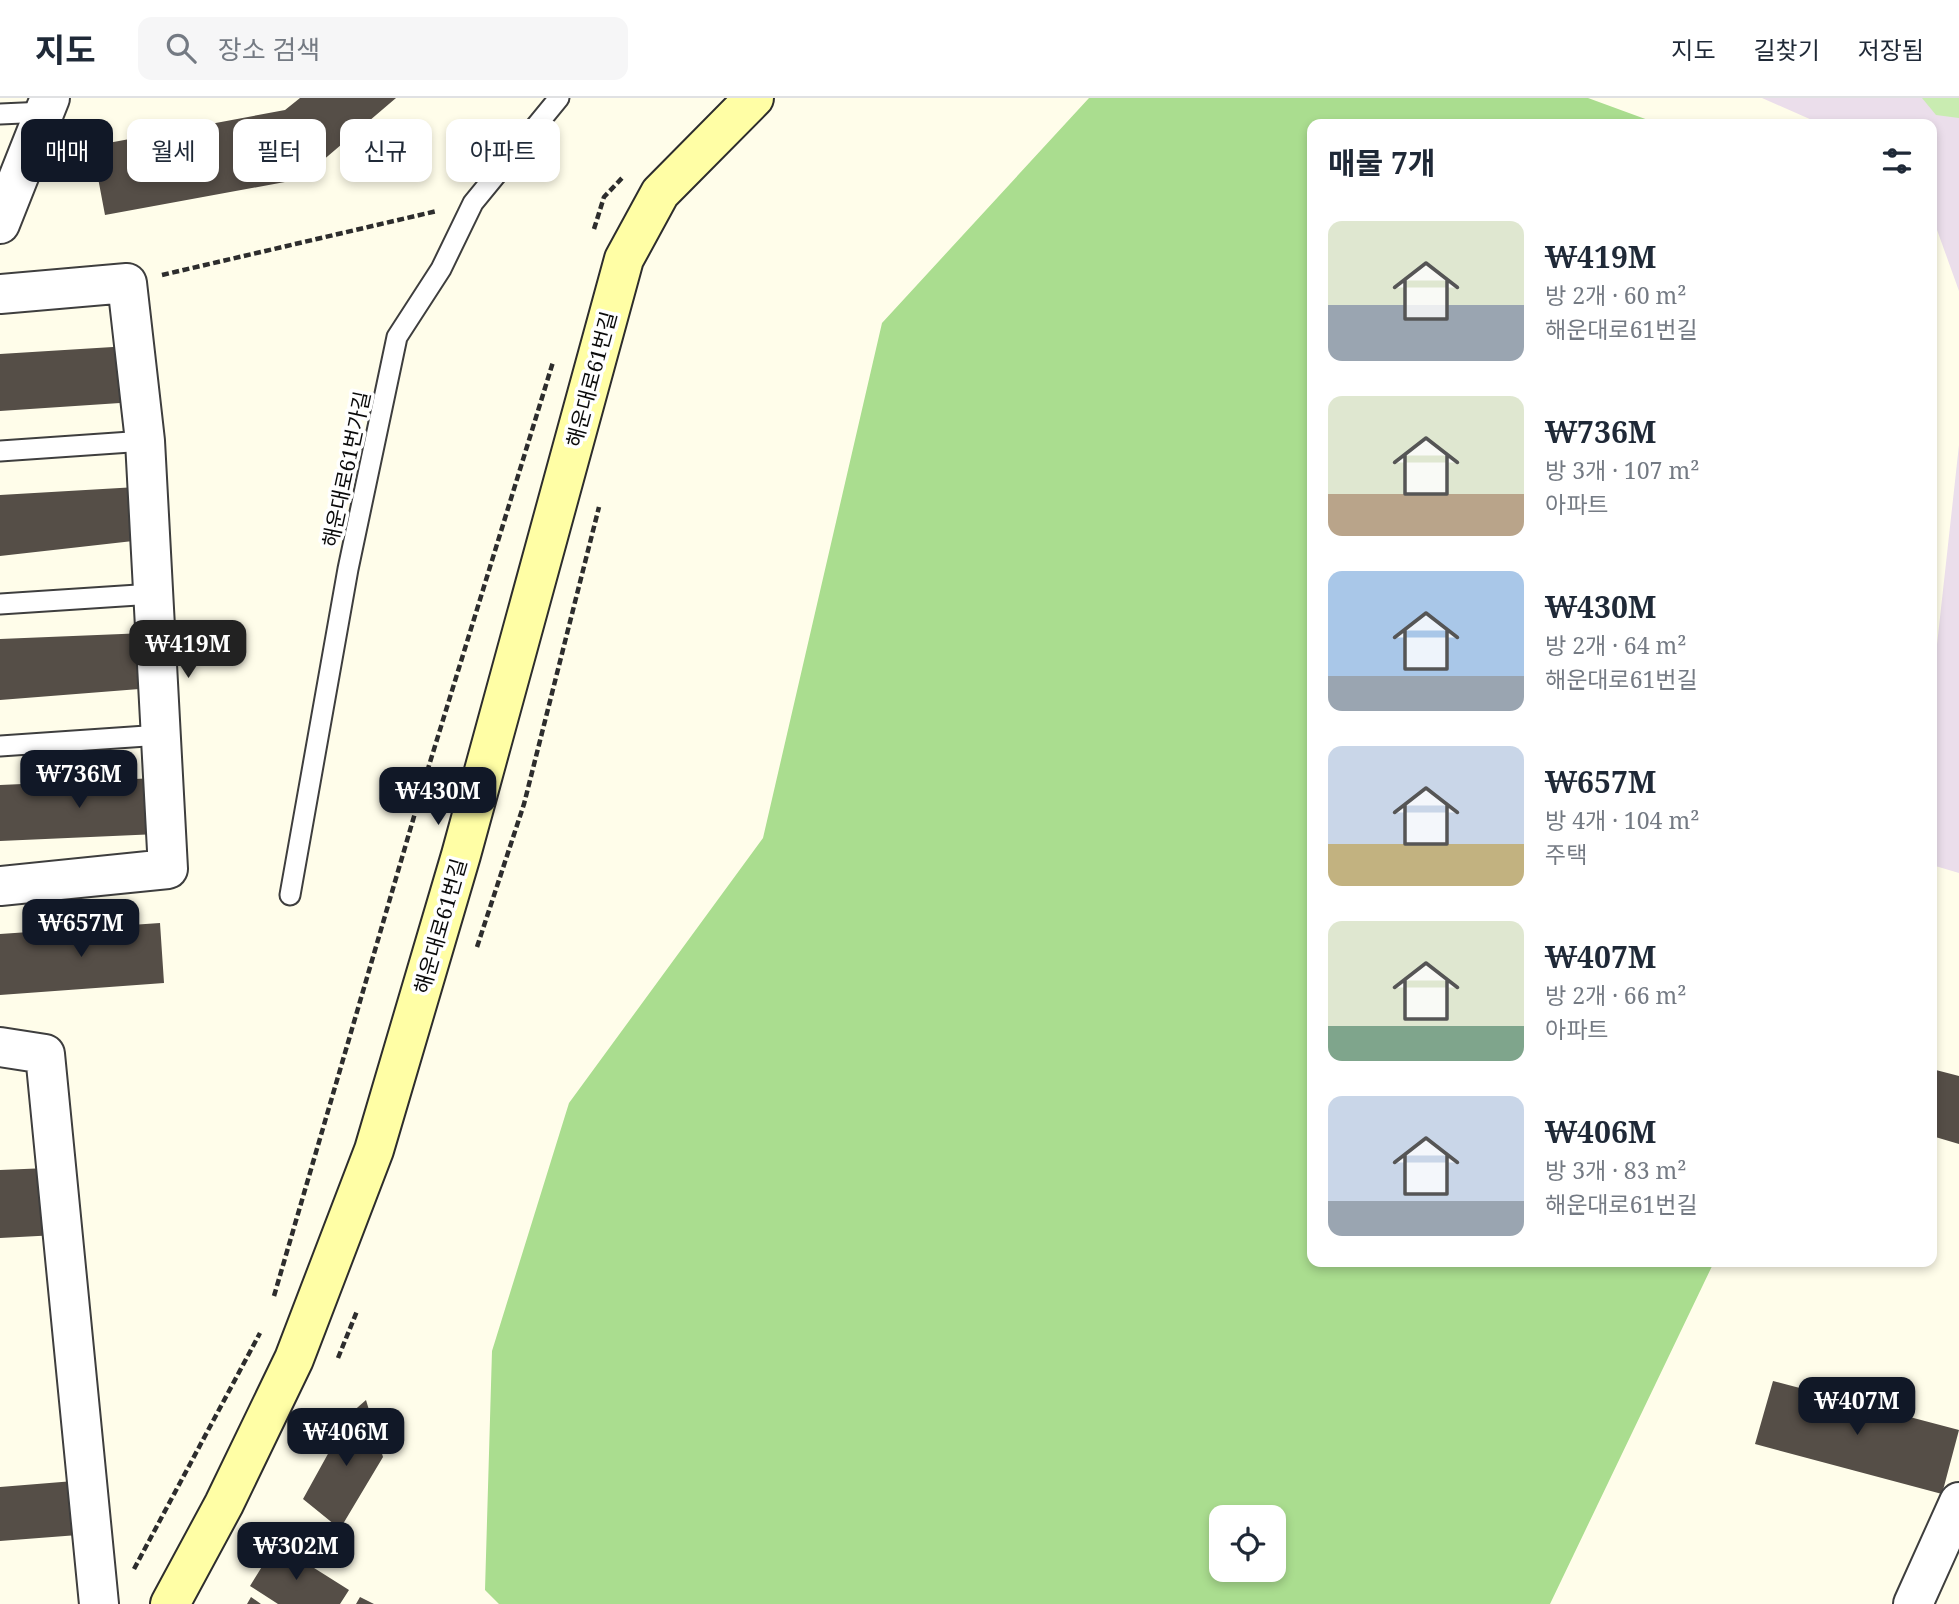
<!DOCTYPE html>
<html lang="ko">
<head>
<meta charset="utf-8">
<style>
  body { margin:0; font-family:"Noto Serif","Noto Sans KR",serif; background:#f6f6f7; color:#1f2937; height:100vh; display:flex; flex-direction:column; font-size:26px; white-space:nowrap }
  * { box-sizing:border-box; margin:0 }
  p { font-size:23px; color:#747a83 }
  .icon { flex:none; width:38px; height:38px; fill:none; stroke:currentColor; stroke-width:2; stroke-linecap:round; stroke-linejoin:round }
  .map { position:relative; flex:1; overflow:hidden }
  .sheet { position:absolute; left:1307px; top:21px; width:630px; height:1148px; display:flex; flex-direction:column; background:#fff; border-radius:14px; box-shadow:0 4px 10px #0003 }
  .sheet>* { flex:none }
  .guide { position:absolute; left:21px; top:21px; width:665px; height:63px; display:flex; gap:14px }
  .controls { position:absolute; left:1209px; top:1407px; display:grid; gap:14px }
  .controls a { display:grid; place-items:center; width:77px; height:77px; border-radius:14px; background:#fff; box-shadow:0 4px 10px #0003; font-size:35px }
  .price { position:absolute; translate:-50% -60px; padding:0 16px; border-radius:14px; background:#111827; color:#fff; font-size:23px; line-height:46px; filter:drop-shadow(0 2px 4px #0008) }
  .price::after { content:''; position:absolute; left:50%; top:42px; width:21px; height:16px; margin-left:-10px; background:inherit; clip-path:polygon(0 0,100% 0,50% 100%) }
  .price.active { background:#222; color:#fff }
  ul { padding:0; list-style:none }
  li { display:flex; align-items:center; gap:21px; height:175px; padding:0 21px }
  li span { display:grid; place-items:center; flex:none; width:196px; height:140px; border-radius:14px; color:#555 }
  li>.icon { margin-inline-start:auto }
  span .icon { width:84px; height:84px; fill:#fffc; stroke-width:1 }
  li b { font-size:30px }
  h2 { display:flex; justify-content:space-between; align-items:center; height:84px; padding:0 21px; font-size:30px }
  .tag { padding:0 24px; border-radius:14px; background:#fff; box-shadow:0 4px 10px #0003; font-size:24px; line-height:63px }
  .tag.active { background:#111827; color:#fff }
  header { display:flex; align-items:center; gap:42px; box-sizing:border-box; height:98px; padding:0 35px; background:#fff; border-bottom:2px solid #e0e1e3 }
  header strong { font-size:33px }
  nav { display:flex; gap:38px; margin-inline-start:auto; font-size:24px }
  .search { width:490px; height:63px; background:#f6f6f7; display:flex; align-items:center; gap:18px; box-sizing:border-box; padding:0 24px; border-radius:14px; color:#747a83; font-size:26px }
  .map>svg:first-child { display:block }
  .industrial { fill:#ebdeeb }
  .green { fill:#c9ecb1 }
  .forest { fill:#aadd8f; fill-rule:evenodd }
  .building { fill:#554e47 }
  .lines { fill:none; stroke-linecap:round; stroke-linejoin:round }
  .lane-casing { stroke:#3e3e3e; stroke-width:23 }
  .street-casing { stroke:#3e3e3e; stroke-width:42 }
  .secondary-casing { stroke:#2d2d2d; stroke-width:42 }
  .path { stroke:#2d2d2d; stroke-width:4.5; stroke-dasharray:7 3.5; stroke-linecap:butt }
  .lane { stroke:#fff; stroke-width:19 }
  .street { stroke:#fff; stroke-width:38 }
  .secondary { stroke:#fffea5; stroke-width:38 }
  .labels { text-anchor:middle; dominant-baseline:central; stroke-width:7; stroke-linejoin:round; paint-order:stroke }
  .street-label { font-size:21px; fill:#0b0b0b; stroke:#fff }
</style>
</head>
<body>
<header>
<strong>지도</strong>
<div class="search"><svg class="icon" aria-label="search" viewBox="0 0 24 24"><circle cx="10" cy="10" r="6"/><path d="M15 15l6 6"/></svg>장소 검색</div>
<nav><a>지도</a><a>길찾기</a><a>저장됨</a></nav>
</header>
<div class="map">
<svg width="1959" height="1506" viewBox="0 0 1959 1506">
  <rect width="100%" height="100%" fill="#fffdea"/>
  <path class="industrial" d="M1762,0H1959V193L1932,118V26H1821Z
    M1959,347V775L1932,767V592Z"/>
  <path class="green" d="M1922,0H1959V20L1936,17Z"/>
  <path class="forest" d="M1089,0H1588L1659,26H1312V1164H1714L1550,1506H499L485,1492L492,1253L569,1005L763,740L882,225ZM1222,1419H1274V1472H1222Z"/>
  <path class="building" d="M300,0H396L301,81L105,117L92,48L285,12Z
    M129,248L135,304L0,313V256Z
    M137,389L142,442L0,458V397Z
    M146,535L152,590L0,602V541Z
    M157,680L158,736L0,743V687Z
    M160,825L164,885L0,897V836Z
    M1932,971L1959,978V1046L1932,1038Z
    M48,1070L57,1137L0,1140V1072Z
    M1773,1283L1959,1332L1942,1396L1755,1346Z
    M366,1302L383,1359L340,1431L303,1401L350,1316Z
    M74,1383L78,1437L0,1443V1389Z
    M276,1446L349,1492L340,1506H278L250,1488Z
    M251,1499L261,1506H247Z
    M360,1499L374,1506H356Z"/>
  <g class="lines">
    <defs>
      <path id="lane" d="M0,16L45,14
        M0,353L145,343
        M0,506L153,496
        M0,648L161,637
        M290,797L348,471L397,239L441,171L473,105L559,0"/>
      <path id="street" d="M0,126L50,0
        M0,196L127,185L145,343L168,771L0,788
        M0,949L45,956L99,1506
        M1913,1506L1959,1404"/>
      <path id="secondary" d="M170,1506L224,1406L294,1261L374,1052L461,757L624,161L660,95L754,0"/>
    </defs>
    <use href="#lane" class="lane-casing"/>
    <use href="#street" class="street-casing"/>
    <use href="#secondary" class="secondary-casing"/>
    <path class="path" d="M594,131L604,99L623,79
      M162,177L437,113
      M477,849L524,706L599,409
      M274,1198L427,674L553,264
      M338,1260L357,1213
      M134,1471L260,1235"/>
    <use href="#lane" class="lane"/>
    <use href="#street" class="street"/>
    <use href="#secondary" class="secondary"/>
  </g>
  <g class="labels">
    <g class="street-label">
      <text transform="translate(591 281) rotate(-75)">해운대로61번길</text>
      <text transform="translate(346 371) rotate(-78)">해운대로61번가길</text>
      <text transform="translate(440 828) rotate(-74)">해운대로61번길</text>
    </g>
  </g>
</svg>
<div class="controls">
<a><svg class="icon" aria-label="locate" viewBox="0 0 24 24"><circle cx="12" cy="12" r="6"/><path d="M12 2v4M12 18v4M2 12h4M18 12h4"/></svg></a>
</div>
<b class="price active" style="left:188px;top:582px">₩419M</b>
<b class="price" style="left:79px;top:712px">₩736M</b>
<b class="price" style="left:438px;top:729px">₩430M</b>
<b class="price" style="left:81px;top:861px">₩657M</b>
<b class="price" style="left:1857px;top:1339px">₩407M</b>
<b class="price" style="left:346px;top:1370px">₩406M</b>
<b class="price" style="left:296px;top:1484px">₩302M</b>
<div class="guide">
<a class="tag active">매매</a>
<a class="tag">월세</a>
<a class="tag">필터</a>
<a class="tag">신규</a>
<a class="tag">아파트</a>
</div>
<section class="sheet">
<h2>매물 7개<svg class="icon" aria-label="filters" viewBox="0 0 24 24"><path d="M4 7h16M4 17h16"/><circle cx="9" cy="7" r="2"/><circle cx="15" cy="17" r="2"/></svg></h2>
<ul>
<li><span style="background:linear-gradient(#dfe7d0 60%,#9aa5b1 0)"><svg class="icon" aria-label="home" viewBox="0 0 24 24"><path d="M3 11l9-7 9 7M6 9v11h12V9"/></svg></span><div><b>₩419M</b><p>방 2개 · 60 m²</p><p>해운대로61번길</p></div></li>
<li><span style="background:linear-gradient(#dfe7d0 70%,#b9a48a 0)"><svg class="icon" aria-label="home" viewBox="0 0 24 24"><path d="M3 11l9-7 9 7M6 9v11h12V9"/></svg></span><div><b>₩736M</b><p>방 3개 · 107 m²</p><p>아파트</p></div></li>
<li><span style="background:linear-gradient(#a9c7e8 75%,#9aa5b1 0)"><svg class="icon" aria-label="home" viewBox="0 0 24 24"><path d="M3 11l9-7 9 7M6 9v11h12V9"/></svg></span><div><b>₩430M</b><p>방 2개 · 64 m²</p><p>해운대로61번길</p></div></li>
<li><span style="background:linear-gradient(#c9d6e8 70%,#c2b280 0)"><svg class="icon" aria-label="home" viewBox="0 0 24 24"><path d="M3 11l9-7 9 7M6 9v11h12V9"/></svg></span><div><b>₩657M</b><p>방 4개 · 104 m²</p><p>주택</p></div></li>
<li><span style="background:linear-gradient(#dfe7d0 75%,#7fa58c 0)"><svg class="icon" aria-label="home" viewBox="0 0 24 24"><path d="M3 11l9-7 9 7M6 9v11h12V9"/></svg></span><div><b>₩407M</b><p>방 2개 · 66 m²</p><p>아파트</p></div></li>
<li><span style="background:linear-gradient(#c9d6e8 75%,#9aa5b1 0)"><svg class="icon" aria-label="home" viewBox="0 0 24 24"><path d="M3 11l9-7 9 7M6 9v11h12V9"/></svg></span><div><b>₩406M</b><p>방 3개 · 83 m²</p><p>해운대로61번길</p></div></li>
</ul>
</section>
</div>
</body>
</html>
